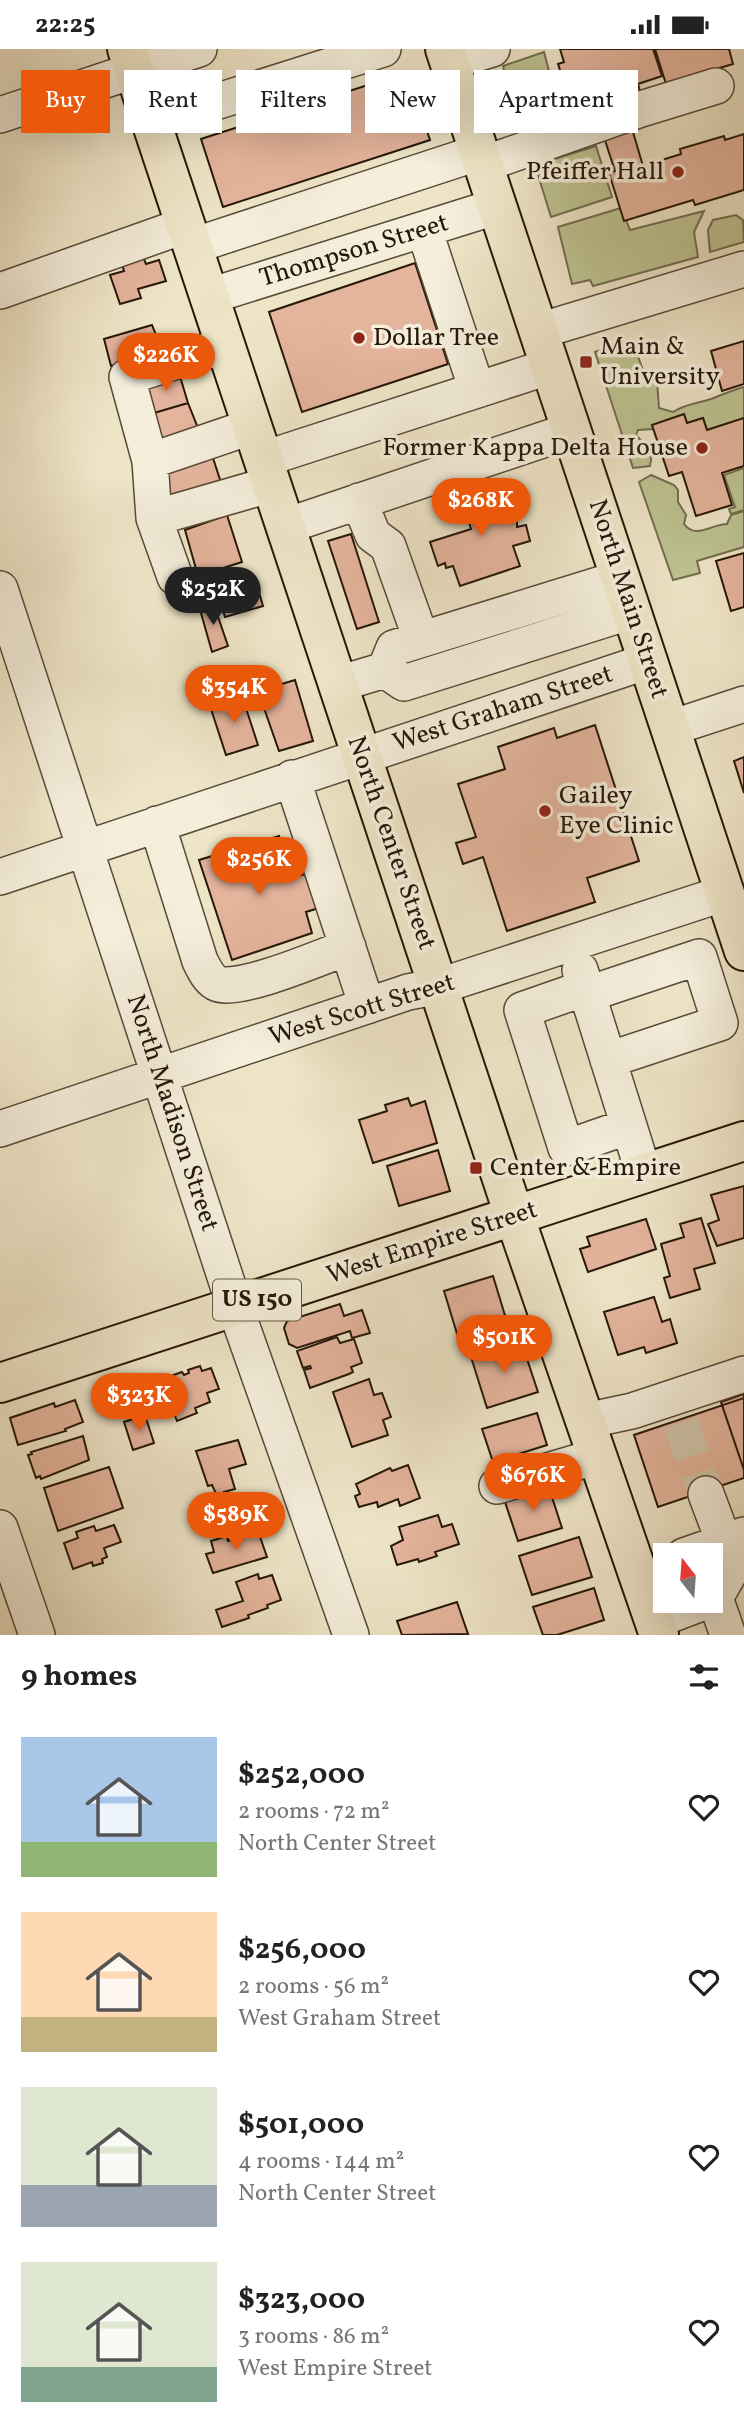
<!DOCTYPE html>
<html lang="en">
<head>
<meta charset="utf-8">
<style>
  body { margin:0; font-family:Vollkorn,serif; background:#f2f2f2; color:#222; height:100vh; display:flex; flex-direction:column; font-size:26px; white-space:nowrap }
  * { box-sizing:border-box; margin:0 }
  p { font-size:23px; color:#767676 }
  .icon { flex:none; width:38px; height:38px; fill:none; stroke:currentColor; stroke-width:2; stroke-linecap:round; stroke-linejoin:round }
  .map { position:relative; height:1586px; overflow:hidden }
  .drawer { display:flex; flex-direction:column; background:#fff; flex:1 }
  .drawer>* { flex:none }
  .guide { position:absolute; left:21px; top:21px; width:704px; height:63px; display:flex; gap:14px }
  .needle { width:46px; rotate:343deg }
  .tools { position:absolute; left:653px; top:1494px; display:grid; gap:14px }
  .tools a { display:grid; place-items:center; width:70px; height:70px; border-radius:0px; background:#fff; box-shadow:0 7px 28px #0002; font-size:35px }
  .price { position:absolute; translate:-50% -60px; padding:0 16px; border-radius:24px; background:#ea580c; color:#fff; font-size:23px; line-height:46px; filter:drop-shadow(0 2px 4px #0008) }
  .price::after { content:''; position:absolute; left:50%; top:42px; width:21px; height:16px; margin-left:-10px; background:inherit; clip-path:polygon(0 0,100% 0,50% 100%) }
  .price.current { background:#222; color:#fff }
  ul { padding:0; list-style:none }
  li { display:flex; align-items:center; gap:21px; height:175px; padding:0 21px }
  li span { display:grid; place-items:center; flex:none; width:196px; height:140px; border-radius:0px; color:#555 }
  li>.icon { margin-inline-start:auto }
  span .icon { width:84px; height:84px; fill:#fffc; stroke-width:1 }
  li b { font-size:30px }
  h2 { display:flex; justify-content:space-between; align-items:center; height:84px; padding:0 21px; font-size:30px }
  .chip { padding:0 24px; border-radius:0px; background:#fff; box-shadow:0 7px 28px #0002; font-size:24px; line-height:63px }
  .chip.current { background:#ea580c; color:#fff }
  .status { display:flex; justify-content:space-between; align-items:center; height:49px; padding:0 35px; background:#fff; direction:ltr }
  .status svg { height:19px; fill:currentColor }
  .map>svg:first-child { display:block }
  .green { fill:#bec392; stroke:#726d4e; stroke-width:2 }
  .building { fill:#e4b49c; stroke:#261709; stroke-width:2 }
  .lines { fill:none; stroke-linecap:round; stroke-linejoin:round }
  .minor-tunnel { stroke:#d0c6aa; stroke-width:35; stroke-dasharray:35 18; stroke-linecap:butt }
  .minor-casing { stroke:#584a38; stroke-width:38 }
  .major-casing { stroke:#261709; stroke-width:42 }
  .minor { stroke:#f4eedb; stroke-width:35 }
  .major { stroke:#eee5c7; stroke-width:38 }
  .poi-dot { fill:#8f2418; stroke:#f4eedb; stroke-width:2.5 }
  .labels { text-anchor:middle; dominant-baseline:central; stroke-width:7; stroke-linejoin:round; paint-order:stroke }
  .shield { fill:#f4eedb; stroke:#645848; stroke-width:2 }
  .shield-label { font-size:24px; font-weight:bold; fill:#261709 }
  .poi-label { font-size:26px; fill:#261709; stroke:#f4eedb; text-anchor:start }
  .street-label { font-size:26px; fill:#261709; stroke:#f4eedb }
</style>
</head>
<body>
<div class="status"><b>22:25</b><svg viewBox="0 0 49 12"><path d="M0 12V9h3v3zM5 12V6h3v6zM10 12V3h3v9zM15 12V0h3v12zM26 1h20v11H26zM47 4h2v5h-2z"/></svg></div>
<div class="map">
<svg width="744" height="1586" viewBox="0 0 744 1586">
  <rect width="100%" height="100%" fill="#eee5c7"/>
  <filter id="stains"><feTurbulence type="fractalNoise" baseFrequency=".00286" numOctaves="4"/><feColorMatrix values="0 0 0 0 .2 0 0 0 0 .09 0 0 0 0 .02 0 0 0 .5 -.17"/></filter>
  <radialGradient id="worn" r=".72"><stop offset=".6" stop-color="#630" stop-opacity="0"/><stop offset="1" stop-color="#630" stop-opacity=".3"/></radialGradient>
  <path class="green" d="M544,3L551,30L509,43L503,17Z
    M558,40L569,82L527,96L513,53Z
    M596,97L612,148L551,168L535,116Z
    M621,159L630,181L704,162L694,183L698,208L593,237L590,231L572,235L558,178Z
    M736,166L743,171L744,193L710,203L708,181L713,171Z
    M632,291L643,321L657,331L659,359L673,363C687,354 696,355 711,350C722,346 732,341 744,338V369L707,381L703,369L687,374L684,365L652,376L653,380L638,381L636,386C647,399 654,398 650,417L633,419L595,303Z
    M744,419V461L731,465L729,460L735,458L724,426Z
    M651,426L674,436L678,441V453L686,466L684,475C696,491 711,475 727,475L731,466L744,462V498L697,512L700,524L673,531L639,433Z"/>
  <path class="building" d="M560,0H653L662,27L638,35L640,43L570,77L559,42L566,39L558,15L564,13Z
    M655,0H729L733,15L666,35Z
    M408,23L430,91L223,158L201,90Z
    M630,73L643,117L681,105L680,100L724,87L725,91L744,85V141L695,156L693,151L624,172L609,124L615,122L602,82Z
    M142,205L146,215L159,211L166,232L138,240L141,249L120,255L110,226L124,222L121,212Z
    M415,214L448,315L302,363L269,263Z
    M152,276L162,301L111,317L104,290Z
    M744,292V335L722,342L711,302Z
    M179,324L188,354L154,364L144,334Z
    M188,354L200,384L163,395L154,364Z
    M684,365L687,374L703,369L707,381L744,369V417L722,424L732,456L696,467L682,423L669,427L652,376Z
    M213,409L224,443L164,451L161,415Z
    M494,433L504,467L511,466L517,471V478L526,476L530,492L513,497L520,517L460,537L453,517L446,519L445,514L438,517L430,493L471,480L465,460L459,462L454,446Z
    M227,466L242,513L198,527L185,481Z
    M351,485L379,573L357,580L328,492Z
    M744,504V558L731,562L716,512Z
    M256,533L263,557L225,568L218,545Z
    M213,553L228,597L212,603L199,557Z
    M295,631L313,692L279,702L258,642Z
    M242,647L258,696L226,706L210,657Z
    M595,676L639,812L587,829L595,853L507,882L483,808L463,815L456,794L476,788L458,735L505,720L498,698L554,679L557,689Z
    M744,708V744L734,712Z
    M279,787L292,829L312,823L322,858L306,863L312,884L232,911L199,811Z
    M408,1049L411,1057L425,1052L437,1094L373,1114L359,1071L387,1062L385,1056Z
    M438,1101L450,1142L399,1157L387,1117Z
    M744,1137V1189L717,1197L708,1175L719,1171L711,1146Z
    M701,1169L715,1214L694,1220L700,1240L670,1249L664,1229L670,1227L661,1195L684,1188L680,1175Z
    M646,1170L656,1200L588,1223L580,1200L590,1197L587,1188Z
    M493,1227L507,1273L458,1288L444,1242Z
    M654,1248L662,1273L670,1270L677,1294L646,1304L644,1298L618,1306L604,1263Z
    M340,1255L344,1267L362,1261L370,1284L352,1289L350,1282L297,1299L289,1295L284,1279L287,1272Z
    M337,1288L340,1294L354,1290L362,1314L351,1318L353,1323L349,1325L310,1339L304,1321L311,1319L310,1317L303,1319L297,1302Z
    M521,1292L538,1343L487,1359L471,1308Z
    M200,1317L202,1322L211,1319L219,1340L207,1344L210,1353L195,1359L197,1364L177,1372L171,1357L150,1365L143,1347L167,1336L165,1329L182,1323L184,1326L189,1324L188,1321Z
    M369,1330L374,1346L382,1344L391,1368L383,1371L388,1386L352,1398L333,1343Z
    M744,1345V1421L721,1353Z
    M744,1349V1429L658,1458L634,1386Z
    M75,1351L83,1373L65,1380L66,1382L18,1396L10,1369L54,1354L55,1358Z
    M537,1364L547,1396L493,1413L482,1380Z
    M145,1366L154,1394L133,1401L124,1373Z
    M83,1387L89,1411L41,1430L40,1427L36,1429L28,1406L32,1405L31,1403Z
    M238,1391L246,1415L229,1420L235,1440L224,1443L225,1446L218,1449L212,1436L208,1437L196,1402Z
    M408,1416L420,1449L400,1457L398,1450L378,1458L377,1453L359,1458L355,1447L360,1445L356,1435L390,1419L392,1422Z
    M109,1418L123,1459L58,1482L44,1439Z
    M548,1436L562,1479L518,1492L504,1450Z
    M438,1466L442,1478L452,1475L459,1495L435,1503L437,1507L419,1513L418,1510L397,1516L391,1497L403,1491L399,1478Z
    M114,1476L121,1493L104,1499L107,1508L102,1510L103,1514L93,1517L92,1513L73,1520L64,1494L78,1489L76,1483L94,1477L96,1482Z
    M258,1482L267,1508L213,1524L206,1505L214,1503L211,1492L227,1487L228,1492Z
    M579,1488L592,1528L532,1546L519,1507Z
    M258,1525L259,1530L272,1526L281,1551L267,1556L268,1559L248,1566L249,1569L222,1578L216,1561L243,1552L236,1533Z
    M594,1539L604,1571L557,1586H543L533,1558Z
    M457,1553L468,1585L402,1586L397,1572Z"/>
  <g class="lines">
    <path class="minor-tunnel" d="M681,1374L706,1445"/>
    <defs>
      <path id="minor" d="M449,13L492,0
        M0,66L199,0
        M152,73L383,0
        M484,115L641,60L716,37
        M424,180L477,341
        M193,197L480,103
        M0,242L186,176
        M210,247L498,157
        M539,282L744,220
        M264,410L551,317
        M150,412L253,377
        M359,452L373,486L388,497L421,590
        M154,469L150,412L127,328L226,296
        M286,477L572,381
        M175,528L154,469L272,435
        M0,540L235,1258L351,1586
        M385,621L404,634L632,562
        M338,635L385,621L394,599L621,529
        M671,679L744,655
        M292,729L367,957
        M157,775L200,912C204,920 208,929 216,934C236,945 324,907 348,898
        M0,828L648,612
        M580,921L644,1125
        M608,1011L720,974L699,908L600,941L585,939L522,961L566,1099L629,1077
        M0,1080L408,943L440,937L725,844
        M585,1372L632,1362L744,1325
        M497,1437L598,1407
        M0,1479L37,1586
        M684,1507L724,1493L706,1445
        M715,1549L728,1586
        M710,1551L715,1549L731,1521L724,1493L744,1486
        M654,1572L707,1552"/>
      <path id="major" d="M127,0L514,1166L659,1586
        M445,0L744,902
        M0,1334L744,1092"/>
    </defs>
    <use href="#minor" class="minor-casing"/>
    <use href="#major" class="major-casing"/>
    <use href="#minor" class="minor"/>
    <use href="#major" class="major"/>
  </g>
  <g class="poi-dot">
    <circle cx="678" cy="123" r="7"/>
    <circle cx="359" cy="289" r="7"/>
    <rect x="579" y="306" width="14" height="14" rx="3.5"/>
    <circle cx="702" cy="399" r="7"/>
    <circle cx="545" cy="762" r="7"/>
    <rect x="469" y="1112" width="14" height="14" rx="3.5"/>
  </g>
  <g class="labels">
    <rect class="shield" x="213" y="1230.5" width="88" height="41" rx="5"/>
    <g class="shield-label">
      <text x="257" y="1251">US 150</text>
    </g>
    <g class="poi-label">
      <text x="664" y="123" text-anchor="end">Pfeiffer Hall</text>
      <text x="373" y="289">Dollar Tree</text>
      <text x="600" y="298">Main &amp;<tspan x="600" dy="30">University</tspan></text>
      <text x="688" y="399" text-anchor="end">Former Kappa Delta House</text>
      <text x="559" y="747">Gailey<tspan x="559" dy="30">Eye Clinic</tspan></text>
      <text x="490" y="1119">Center &amp; Empire</text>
    </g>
    <g class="street-label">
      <text transform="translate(354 202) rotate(-17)">Thompson Street</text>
      <text transform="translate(628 550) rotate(72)">North Main Street</text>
      <text transform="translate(503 660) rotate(-18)">West Graham Street</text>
      <text transform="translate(391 794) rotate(71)">North Center Street</text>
      <text transform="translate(362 961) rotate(-17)">West Scott Street</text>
      <text transform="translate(172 1064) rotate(72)">North Madison Street</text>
      <text transform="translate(432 1194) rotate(-18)">West Empire Street</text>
    </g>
  </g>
  <rect width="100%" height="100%" filter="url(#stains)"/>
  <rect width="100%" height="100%" fill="url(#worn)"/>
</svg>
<div class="tools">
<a><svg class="needle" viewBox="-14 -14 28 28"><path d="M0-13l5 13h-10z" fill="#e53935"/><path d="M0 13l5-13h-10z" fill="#767676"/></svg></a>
</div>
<b class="price" style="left:166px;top:344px">$226K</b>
<b class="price" style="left:481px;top:489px">$268K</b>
<b class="price current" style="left:213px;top:578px">$252K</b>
<b class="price" style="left:234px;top:676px">$354K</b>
<b class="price" style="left:259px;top:848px">$256K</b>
<b class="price" style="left:504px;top:1326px">$501K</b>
<b class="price" style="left:139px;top:1384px">$323K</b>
<b class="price" style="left:533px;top:1464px">$676K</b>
<b class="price" style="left:236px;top:1503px">$589K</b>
<div class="guide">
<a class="chip current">Buy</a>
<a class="chip">Rent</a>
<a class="chip">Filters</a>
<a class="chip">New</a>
<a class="chip">Apartment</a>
</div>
</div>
<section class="drawer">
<h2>9 homes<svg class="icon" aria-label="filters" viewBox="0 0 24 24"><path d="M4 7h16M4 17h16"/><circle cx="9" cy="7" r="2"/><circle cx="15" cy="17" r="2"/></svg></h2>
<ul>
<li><span style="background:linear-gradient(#a9c7e8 75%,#8fb573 0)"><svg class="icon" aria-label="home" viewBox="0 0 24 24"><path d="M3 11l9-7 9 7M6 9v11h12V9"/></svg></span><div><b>$252,000</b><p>2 rooms · 72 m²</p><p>North Center Street</p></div><svg class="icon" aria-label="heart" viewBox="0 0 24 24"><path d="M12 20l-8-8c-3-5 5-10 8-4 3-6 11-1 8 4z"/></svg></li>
<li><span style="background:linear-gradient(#ffd9b3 75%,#c2b280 0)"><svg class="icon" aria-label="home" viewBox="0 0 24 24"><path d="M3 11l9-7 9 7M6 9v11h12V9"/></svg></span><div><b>$256,000</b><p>2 rooms · 56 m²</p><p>West Graham Street</p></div><svg class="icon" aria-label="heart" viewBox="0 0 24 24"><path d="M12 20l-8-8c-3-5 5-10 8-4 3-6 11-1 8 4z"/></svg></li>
<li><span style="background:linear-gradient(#dfe7d0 70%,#9aa5b1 0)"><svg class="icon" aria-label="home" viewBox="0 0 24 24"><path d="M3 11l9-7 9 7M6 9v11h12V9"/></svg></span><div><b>$501,000</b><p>4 rooms · 144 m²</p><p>North Center Street</p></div><svg class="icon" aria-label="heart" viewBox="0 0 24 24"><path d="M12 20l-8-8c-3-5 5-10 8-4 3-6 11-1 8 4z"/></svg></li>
<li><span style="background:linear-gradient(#dfe7d0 75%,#7fa58c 0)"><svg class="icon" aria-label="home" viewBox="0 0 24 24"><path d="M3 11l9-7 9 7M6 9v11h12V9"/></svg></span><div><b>$323,000</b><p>3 rooms · 86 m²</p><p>West Empire Street</p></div><svg class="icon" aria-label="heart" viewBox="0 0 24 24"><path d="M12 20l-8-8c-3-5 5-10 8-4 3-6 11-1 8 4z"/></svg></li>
</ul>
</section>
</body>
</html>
